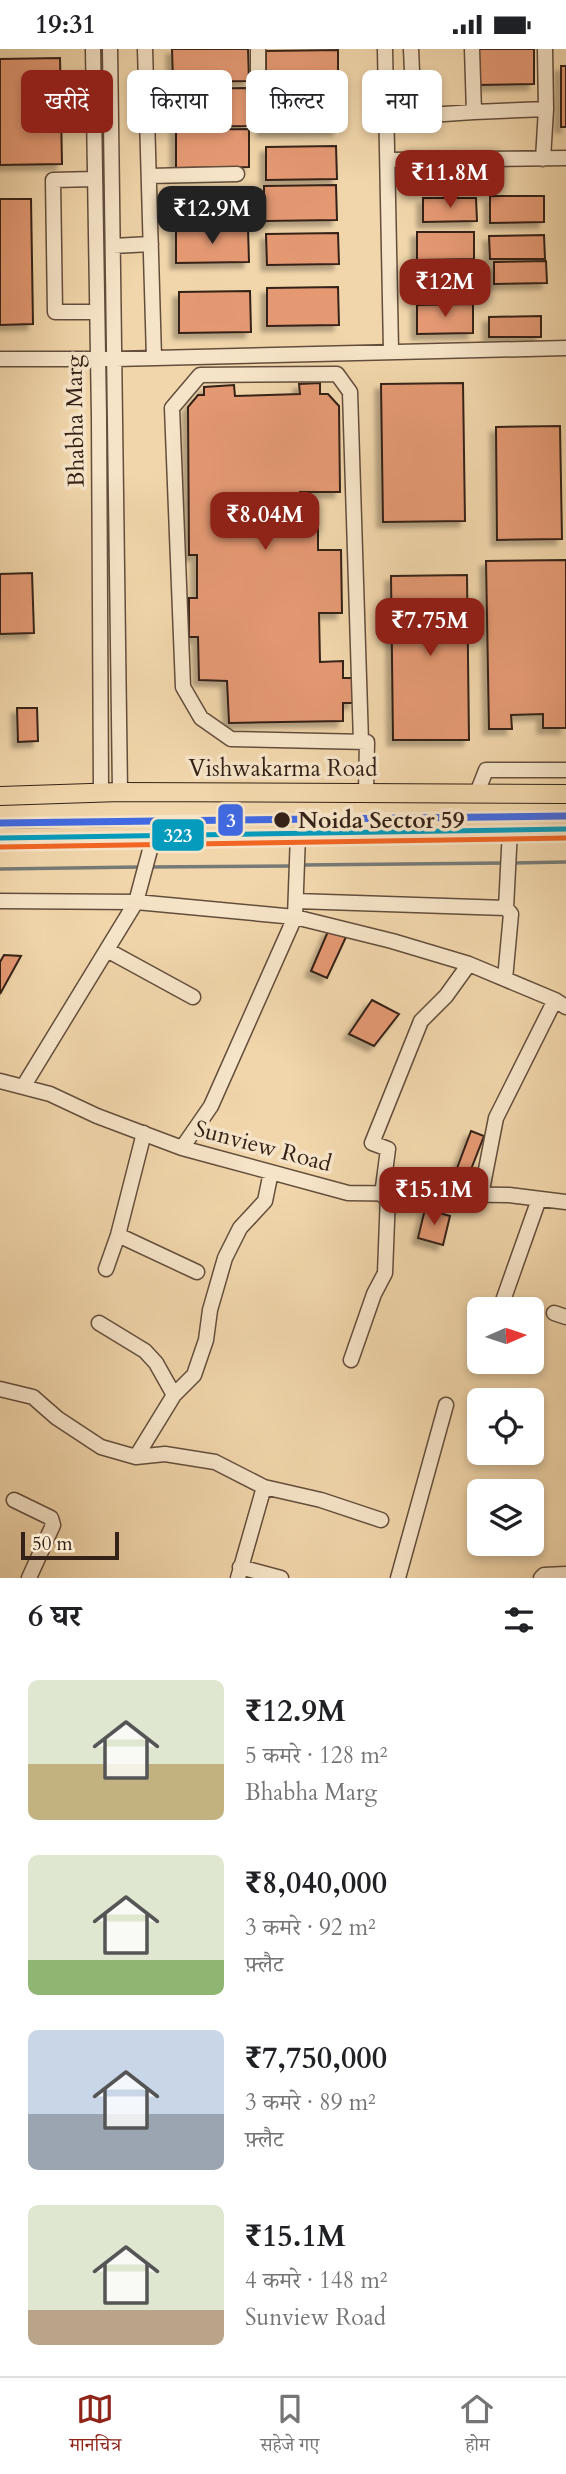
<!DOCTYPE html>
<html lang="hi">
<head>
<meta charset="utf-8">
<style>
  body { margin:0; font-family:Cardo,"Noto Serif Devanagari",serif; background:#f2f2f2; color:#202124; height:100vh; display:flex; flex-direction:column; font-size:26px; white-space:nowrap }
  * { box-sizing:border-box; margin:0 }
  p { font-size:23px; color:#757577 }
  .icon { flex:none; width:38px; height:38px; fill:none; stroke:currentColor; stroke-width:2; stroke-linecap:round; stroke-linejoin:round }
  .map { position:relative; height:1529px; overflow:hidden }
  .sheet { display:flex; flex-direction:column; background:#fff; flex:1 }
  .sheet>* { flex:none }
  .top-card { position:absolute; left:21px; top:21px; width:525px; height:63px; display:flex; gap:14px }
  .needle { width:46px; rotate:87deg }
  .buttons { position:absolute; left:467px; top:1248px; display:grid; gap:14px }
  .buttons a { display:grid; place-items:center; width:77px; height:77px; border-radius:10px; background:#fff; box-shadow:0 4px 10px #0003; font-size:35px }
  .scale { position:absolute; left:21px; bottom:18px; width:98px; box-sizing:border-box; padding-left:7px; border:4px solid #342117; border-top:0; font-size:19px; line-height:24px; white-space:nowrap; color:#342117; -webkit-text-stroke:5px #f6e4c8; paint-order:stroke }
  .price { position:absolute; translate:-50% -60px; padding:0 16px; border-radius:14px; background:#8f2418; color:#fff; font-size:23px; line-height:46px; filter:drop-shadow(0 2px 4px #0008) }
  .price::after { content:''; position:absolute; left:50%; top:42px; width:21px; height:16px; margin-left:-10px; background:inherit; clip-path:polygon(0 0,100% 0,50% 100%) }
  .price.active { background:#222; color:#fff }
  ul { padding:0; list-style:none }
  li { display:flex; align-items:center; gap:21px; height:175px; padding:0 28px }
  li span { display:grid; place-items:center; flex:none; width:196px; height:140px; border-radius:10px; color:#555 }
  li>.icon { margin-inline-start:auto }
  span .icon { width:84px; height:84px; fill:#fffc; stroke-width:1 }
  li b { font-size:30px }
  h2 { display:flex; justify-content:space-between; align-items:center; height:84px; padding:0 28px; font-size:30px }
  .chip { padding:0 24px; border-radius:10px; background:#fff; box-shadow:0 4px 10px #0003; font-size:24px; line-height:63px }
  .chip.active { background:#8f2418; color:#fff }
  .status { display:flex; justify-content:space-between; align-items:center; height:49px; padding:0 35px; background:#fff; direction:ltr }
  .status svg { height:19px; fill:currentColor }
  .tab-bar { display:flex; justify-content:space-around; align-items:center; height:98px; border-top:2px solid #e0e0e0; background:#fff; font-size:19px; color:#757577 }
  .tab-bar a { display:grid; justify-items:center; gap:4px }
  .tab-bar .active { color:#8f2418 }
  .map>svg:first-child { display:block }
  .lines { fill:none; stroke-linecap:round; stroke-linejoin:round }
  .stream { stroke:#757a76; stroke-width:3.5 }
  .building { fill:#e49973; stroke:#342117; stroke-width:2; filter:url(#shadow) }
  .minor-casing { stroke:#634e3c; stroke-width:17 }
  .major-casing { stroke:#342117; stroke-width:20 }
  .minor { stroke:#f6e4c8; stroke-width:14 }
  .major { stroke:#f1d6ab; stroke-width:18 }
  .bus-1-casing { stroke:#f6e4c8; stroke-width:10 }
  .bus-2-casing { stroke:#f6e4c8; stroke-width:10 }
  .bus-1 { stroke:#059bbc; stroke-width:5 }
  .bus-2 { stroke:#f26522; stroke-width:5 }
  .metro-1-casing { stroke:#f6e4c8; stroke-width:12 }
  .metro-1 { stroke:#4169e1; stroke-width:7 }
  .stop-dot { fill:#342117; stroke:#f6e4c8; stroke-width:2.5 }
  .labels { text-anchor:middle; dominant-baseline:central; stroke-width:7; stroke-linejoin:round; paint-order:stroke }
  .street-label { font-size:23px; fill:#342117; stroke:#f6e4c8 }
  .stop-label { font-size:23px; font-weight:bold; fill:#342117; stroke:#f6e4c8; text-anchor:start }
  .line-badge { stroke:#f6e4c8; stroke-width:2.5 }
  .badge-label { font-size:19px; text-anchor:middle; font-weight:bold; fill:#fff }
</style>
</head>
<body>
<div class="status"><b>19:31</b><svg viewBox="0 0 49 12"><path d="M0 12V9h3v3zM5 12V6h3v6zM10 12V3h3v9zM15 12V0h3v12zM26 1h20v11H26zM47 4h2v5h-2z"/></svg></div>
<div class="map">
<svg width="566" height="1529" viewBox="0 0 566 1529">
  <defs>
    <filter id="shadow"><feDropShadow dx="-5.5" dy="5.5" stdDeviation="2" flood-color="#0004"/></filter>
  </defs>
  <rect width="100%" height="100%" fill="#f1d6ab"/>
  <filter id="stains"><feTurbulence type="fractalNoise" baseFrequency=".00286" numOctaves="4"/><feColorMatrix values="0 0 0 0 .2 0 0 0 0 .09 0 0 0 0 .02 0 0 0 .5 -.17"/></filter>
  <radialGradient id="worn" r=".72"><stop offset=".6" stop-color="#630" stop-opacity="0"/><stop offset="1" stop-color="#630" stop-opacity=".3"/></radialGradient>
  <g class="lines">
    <path class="stream" d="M512,814L566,813
      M302,816L504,814
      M148,818L294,817
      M0,820L140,818"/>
  </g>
  <path class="building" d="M172,0H248L249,32L173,33Z
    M475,0H534V35L476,36Z
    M338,1V29L266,30V2Z
    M60,9L62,115L0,116V10Z
    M561,17H566V78H561Z
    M248,39L249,77L175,78L174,40Z
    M338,51V81L263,82V52Z
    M249,80V118L176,119V81Z
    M336,97L337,130L266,131V98Z
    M336,136L337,171L264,172V137Z
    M177,140H248L249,170L177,171Z
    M490,147H544V173L490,174Z
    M423,149H476L477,172L423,173Z
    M0,150H31L33,275L0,276Z
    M248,179L249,213L176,214V180Z
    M417,183H474V210L417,211Z
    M338,184L339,215L267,216L266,185Z
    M544,186L545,210H490L489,187Z
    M546,212L547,234L494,235V213Z
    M472,225V249H418V226Z
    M338,238L339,276L267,277V239Z
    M250,242L251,283L179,284V243Z
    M473,255V284L417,285V256Z
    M541,267V288H489V268Z
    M320,334V345H328L339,357L340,443H300L301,473H318V501H341L342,564H319L320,613L343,612V629H354V654H343V672L229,674L227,632L199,631L198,588H189V549H197V506H189L188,358L198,346H204V338L234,336L235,347L300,345L299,335Z
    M463,334L465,472L383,473L381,335Z
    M560,377L562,490L497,491L496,378Z
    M566,511V679H543V665L511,666L512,680H489L486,512Z
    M32,524L34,584L0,585V525Z
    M467,526L469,691H393L391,527Z
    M17,659H37L38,692L18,693Z
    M329,880L346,888L327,929L311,922Z
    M4,906L21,907L0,945V913Z
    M372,951L399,965L374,997L349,985Z
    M471,1082L484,1087L459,1151L447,1146Z
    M425,1160L450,1167L443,1196L418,1189Z"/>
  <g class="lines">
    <defs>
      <path id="minor" d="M93,0L99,368L101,743
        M110,0L120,743
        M145,0L154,309
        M258,0V27
        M385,0L391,301
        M411,0L414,67L474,63
        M472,0L474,63L546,60
        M543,110L546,60L545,0
        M388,111L566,109
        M149,127L237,125
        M95,130L53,131L55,263H96
        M113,197L151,195
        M0,310H115L566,299
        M361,693L350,343L337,325L200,326L172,359L183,638L201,669L231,690L367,693L366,744
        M477,744L486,721H566
        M0,852L136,853L295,868L392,892L469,915L555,951L566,958
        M296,852L506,859L510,781
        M107,901L193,948
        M505,930L511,865L506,859
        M0,1032L50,1045L97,1067L182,1099L348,1144L509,1146L566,1153
        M23,1038L136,853L154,786
        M182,1099L211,1057L295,868L298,785
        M382,1146L388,1100L372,1094L421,972L446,947L469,915
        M481,1146L496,1069L555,951
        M118,1186L197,1223
        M106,1220L118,1186L144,1084
        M500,1260L539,1150
        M554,1264L566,1268
        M99,1274L145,1302L156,1314L174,1346
        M351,1311L374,1245L385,1224L388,1146
        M0,1340L33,1348L57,1369L101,1398L136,1408L165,1405L215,1413L264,1438L321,1451L381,1471
        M136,1408L174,1346L194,1326L206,1291L210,1261L225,1209L240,1179L265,1152L271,1123
        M14,1451L51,1469L53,1476L29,1529
        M240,1518L281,1529
        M238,1529L264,1438
        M398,1529L446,1356
        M541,1529L544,1526L566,1525"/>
      <path id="major" d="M0,747L120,743L566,745
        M0,789L566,780"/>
    </defs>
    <use href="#minor" class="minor-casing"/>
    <use href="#major" class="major-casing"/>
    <use href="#minor" class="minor"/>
    <use href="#major" class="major"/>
    <defs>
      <path id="bus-1" d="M0,789L566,780"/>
      <path id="bus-2" d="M0,798L566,789"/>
    </defs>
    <use href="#bus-1" class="bus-1-casing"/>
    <use href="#bus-2" class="bus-2-casing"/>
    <use href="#bus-1" class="bus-1"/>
    <use href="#bus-2" class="bus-2"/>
    <defs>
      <path id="metro-1" d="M0,774L566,767"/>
    </defs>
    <use href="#metro-1" class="metro-1-casing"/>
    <use href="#metro-1" class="metro-1"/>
  </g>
  <circle class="stop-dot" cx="282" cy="771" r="9"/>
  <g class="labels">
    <g class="street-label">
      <text transform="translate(75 372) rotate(-91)">Bhabha Marg</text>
      <text x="283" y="719">Vishwakarma Road</text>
      <text transform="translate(263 1097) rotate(15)">Sunview Road</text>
    </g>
    <g class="stop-label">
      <text x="298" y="771">Noida Sector 59</text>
    </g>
  </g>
  <g class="line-badge">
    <rect x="217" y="754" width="27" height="34" rx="7" fill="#4169e1"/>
    <rect x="151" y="769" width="54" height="34" rx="7" fill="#059bbc"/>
  </g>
  <g class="badge-label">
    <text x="231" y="778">3</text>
    <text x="178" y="793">323</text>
  </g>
  <rect width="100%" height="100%" filter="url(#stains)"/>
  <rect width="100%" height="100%" fill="url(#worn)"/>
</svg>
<div class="buttons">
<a><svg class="needle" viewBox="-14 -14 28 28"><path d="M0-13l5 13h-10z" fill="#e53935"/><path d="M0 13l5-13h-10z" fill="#757577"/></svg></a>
<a><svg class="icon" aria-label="locate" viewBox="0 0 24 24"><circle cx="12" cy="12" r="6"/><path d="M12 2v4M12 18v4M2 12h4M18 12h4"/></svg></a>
<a><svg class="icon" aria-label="layers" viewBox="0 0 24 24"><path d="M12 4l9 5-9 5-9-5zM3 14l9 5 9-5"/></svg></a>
</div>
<div class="scale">50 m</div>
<b class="price" style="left:450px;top:161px">₹11.8M</b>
<b class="price active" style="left:212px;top:197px">₹12.9M</b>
<b class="price" style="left:445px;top:270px">₹12M</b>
<b class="price" style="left:265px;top:503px">₹8.04M</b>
<b class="price" style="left:430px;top:609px">₹7.75M</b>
<b class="price" style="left:434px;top:1178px">₹15.1M</b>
<div class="top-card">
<a class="chip active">खरीदें</a>
<a class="chip">किराया</a>
<a class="chip">फ़िल्टर</a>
<a class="chip">नया</a>
</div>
</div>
<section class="sheet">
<h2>6 घर<svg class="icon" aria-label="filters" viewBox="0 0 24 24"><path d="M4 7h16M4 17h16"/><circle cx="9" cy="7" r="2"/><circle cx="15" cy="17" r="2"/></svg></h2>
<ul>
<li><span style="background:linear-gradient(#dfe7d0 60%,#c2b280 0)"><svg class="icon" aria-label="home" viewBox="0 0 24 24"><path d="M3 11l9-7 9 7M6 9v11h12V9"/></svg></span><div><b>₹12.9M</b><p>5 कमरे · 128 m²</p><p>Bhabha Marg</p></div></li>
<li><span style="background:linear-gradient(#dfe7d0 75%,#8fb573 0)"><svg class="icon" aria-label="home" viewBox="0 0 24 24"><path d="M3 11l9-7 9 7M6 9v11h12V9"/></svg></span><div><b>₹8,040,000</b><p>3 कमरे · 92 m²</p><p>फ़्लैट</p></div></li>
<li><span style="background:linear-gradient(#c9d6e8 60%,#9aa5b1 0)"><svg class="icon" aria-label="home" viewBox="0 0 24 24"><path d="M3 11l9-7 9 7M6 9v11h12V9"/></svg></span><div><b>₹7,750,000</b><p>3 कमरे · 89 m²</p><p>फ़्लैट</p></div></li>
<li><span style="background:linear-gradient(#dfe7d0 75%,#b9a48a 0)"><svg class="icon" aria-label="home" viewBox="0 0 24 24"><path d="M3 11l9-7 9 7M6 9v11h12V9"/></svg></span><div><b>₹15.1M</b><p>4 कमरे · 148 m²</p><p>Sunview Road</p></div></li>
</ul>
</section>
<nav class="tab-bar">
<a class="active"><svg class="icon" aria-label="map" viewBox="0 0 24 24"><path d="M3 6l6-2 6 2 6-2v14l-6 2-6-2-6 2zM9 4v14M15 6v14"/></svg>मानचित्र</a>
<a><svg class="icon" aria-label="saved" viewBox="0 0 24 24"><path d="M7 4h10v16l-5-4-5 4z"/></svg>सहेजे गए</a>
<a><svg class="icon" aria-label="home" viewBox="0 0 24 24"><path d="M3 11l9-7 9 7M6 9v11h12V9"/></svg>होम</a>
</nav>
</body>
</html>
